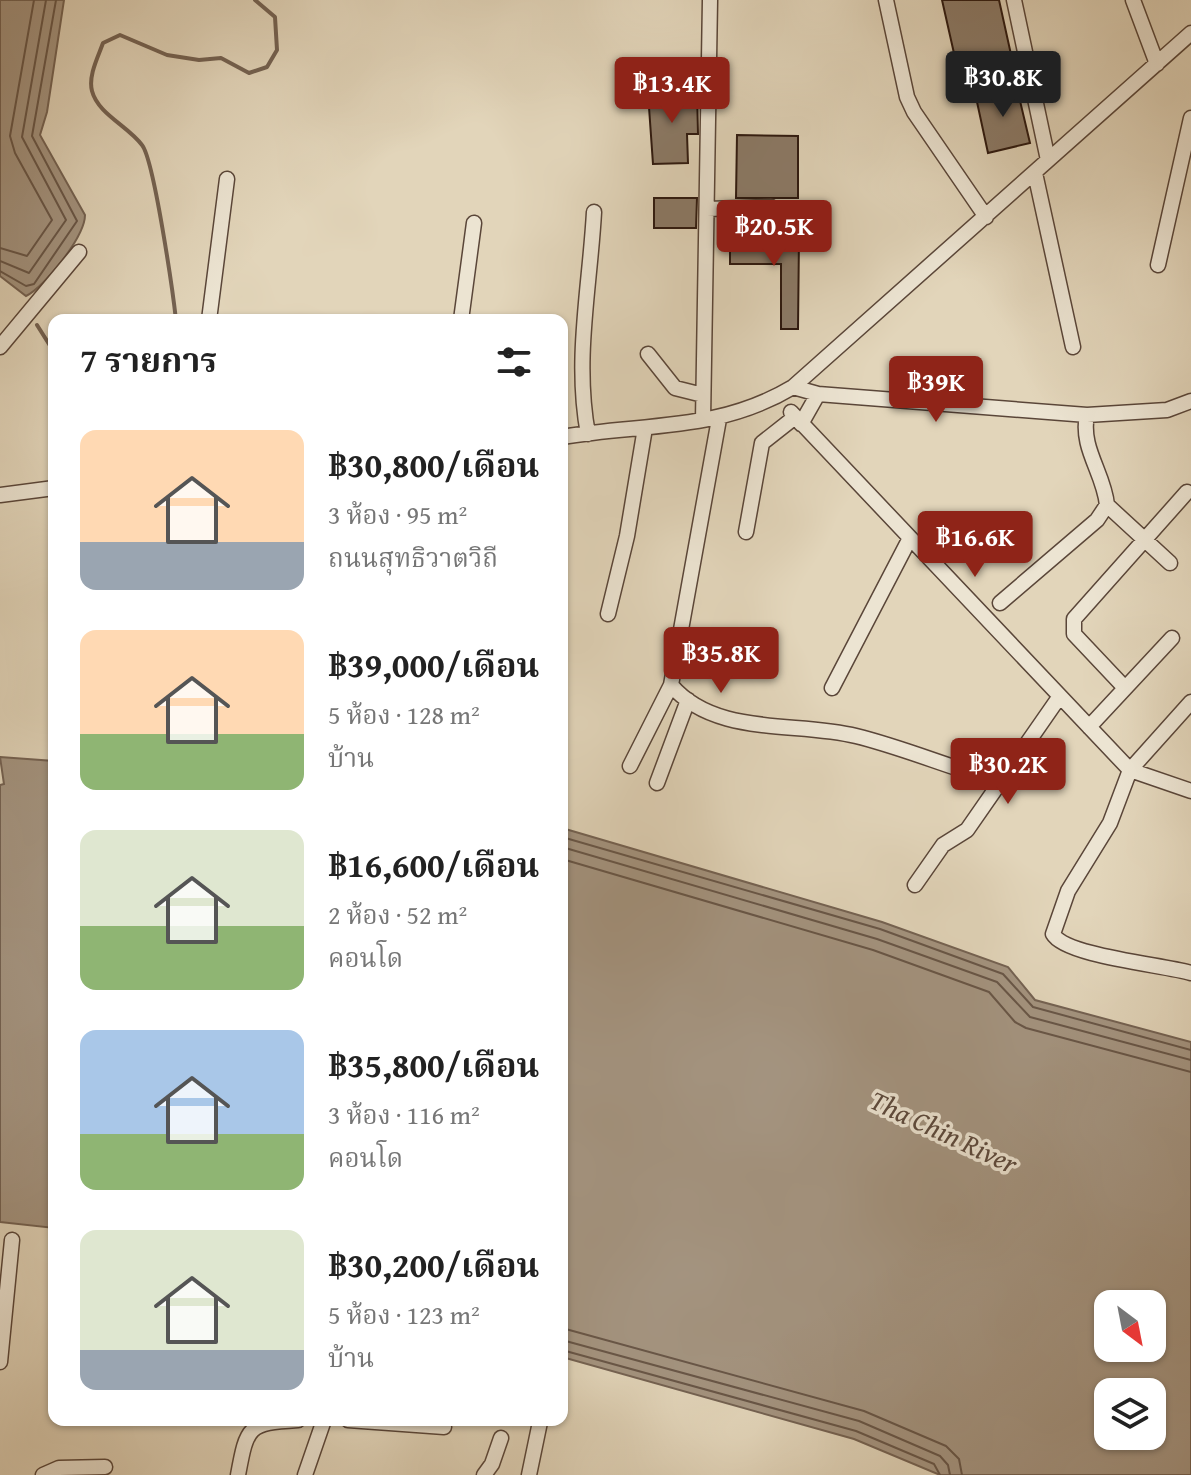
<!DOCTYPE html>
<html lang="th">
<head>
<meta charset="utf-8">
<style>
  body { margin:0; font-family:"Gentium Book Plus","Noto Serif Thai",serif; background:#f2f2f2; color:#222; height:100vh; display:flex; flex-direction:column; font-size:30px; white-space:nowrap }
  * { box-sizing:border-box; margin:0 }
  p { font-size:26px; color:#767676 }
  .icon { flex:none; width:44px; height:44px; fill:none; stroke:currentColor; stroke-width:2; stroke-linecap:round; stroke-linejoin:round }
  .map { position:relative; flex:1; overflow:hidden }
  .details { position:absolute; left:48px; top:314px; width:520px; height:1112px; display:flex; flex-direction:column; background:#fff; border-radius:16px; box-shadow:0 2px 6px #0004 }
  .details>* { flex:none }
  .needle { width:52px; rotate:148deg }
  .tools { position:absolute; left:1094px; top:1290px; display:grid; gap:16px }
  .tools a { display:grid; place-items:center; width:72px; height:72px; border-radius:16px; background:#fff; box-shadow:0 2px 6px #0004; font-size:40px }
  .price { position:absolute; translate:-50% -68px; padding:0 18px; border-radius:8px; background:#8f2418; color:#fff; font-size:26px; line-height:52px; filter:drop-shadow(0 2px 4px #0008) }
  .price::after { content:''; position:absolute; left:50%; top:48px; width:24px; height:18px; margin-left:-12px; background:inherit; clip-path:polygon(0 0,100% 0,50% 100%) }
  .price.active { background:#222; color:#fff }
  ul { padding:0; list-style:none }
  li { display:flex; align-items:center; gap:24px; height:200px; padding:0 32px }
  li span { display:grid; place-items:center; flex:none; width:224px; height:160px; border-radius:16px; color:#555 }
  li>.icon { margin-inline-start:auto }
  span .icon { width:96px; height:96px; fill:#fffc; stroke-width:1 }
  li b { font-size:34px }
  h2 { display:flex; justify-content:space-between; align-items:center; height:96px; padding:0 32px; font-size:34px }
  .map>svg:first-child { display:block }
  .water { fill:#a49480; stroke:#746252; stroke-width:2; fill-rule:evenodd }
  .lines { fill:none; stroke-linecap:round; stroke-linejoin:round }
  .shore { stroke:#685647; stroke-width:2 }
  .stream { stroke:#746252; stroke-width:4 }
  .building { fill:#8b7a67; stroke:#2c170e; stroke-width:2 }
  .minor-casing { stroke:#5a4639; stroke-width:17 }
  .minor { stroke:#ece4d2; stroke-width:14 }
  .labels { text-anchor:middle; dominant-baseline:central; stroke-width:7; stroke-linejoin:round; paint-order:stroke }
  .water-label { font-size:28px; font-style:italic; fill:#5c493c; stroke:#ece4d2 }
</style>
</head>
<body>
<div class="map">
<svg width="1191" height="1475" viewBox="0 0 1191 1475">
  <rect width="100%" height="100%" fill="#e2d5ba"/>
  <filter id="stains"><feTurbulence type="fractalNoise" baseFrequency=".0025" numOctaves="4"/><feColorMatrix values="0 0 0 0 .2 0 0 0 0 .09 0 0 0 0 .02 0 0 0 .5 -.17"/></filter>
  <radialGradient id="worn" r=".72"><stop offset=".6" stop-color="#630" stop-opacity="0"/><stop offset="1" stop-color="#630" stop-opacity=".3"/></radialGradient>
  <path class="water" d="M0,0H64L47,112L40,135L85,215C85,236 45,287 26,296L0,276Z
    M0,757L54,761V1228L0,1222V785L4,784Z
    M562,828L882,922L1008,967L1035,1000L1191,1042V1475H940L854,1439L562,1357ZM1152,1304V1348H1108V1304ZM1152,1392V1436H1108V1392Z"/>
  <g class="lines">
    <path class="shore" d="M0,248L27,256L52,220L15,153L10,136L34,0
      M0,261L29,273L66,220L22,137L46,0
      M0,271L26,286L34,284L77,221L32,136L56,0
      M562,837L880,929L1003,974L1033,1007L1191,1050
      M562,847L877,939L997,982L1030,1017L1191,1060
      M562,859L873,950L989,992L1015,1022L1026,1028L1191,1072
      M562,1328L864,1411L946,1446L959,1459L962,1475
      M562,1340L859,1421L940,1456L948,1465L950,1475
      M562,1350L856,1431L934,1464L940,1475"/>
    <path class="stream" d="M176,320C173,293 154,160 142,145C128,126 98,114 92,91C88,76 98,57 103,43L120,35L167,55L199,60L221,58L249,73L267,67L277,50L275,17L255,0
      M37,325L54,352"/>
  </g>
  <path class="building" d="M942,0H999L1012,59L958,71Z
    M1016,84L1030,143L988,153L977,102L988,99L986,91Z
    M697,91L698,134H687L688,163L653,164L648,93Z
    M737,135L798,136V198H736Z
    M654,198H697L696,228H654Z
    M730,237H799L798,329H781V264H730Z"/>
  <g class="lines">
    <defs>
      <path id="minor" d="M886,0L907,97L914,112L986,217
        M1014,0L1048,160
        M1133,0L1157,64
        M1035,173L1073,347
        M707,209L771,207
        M1158,265L1191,118
        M209,320L227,179
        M461,320L474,223
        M0,347L79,252
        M648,354L675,388L703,395
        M793,387L818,394L1087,415
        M791,412L1130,770L1191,791
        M719,419L671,685C715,737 797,721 856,736C905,748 953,769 1002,782
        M703,420L710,0
        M801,424L818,394
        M588,434C574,360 590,286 594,212
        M562,437C644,423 718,432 793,387L1191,33
        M0,495L54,488
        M1107,505L1170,563
        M746,532L762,443L795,417
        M1000,603L1097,520L1107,505C1104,473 1080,448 1087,415L1167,410L1191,401
        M608,614L627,536L645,428
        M832,688L910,538
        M1125,688L1074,634V619L1187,492
        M1191,702L1130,770L1110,823L1068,891L1053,934C1065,956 1164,965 1191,973
        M1089,727L1172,638
        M630,766L671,685
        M657,783L688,700
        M915,885L943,845L967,830L1060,696
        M0,1362L12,1240
        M348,1420L444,1427
        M43,1475L59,1468L105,1467
        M238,1475C247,1426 248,1423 298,1420
        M305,1475L324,1420
        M484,1475L492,1464L501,1438
        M529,1475L540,1422"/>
    </defs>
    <use href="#minor" class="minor-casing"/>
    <use href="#minor" class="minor"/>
  </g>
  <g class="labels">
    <g class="water-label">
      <text transform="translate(944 1131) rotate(25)">Tha Chin River</text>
    </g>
  </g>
  <rect width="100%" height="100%" filter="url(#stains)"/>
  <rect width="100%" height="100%" fill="url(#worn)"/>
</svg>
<div class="tools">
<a><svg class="needle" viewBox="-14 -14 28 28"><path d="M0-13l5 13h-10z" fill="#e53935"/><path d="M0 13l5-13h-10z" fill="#767676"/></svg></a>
<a><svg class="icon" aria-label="layers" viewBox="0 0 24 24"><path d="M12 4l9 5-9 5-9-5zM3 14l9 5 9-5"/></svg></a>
</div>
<b class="price active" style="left:1003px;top:119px">฿30.8K</b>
<b class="price" style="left:672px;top:125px">฿13.4K</b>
<b class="price" style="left:774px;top:268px">฿20.5K</b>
<b class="price" style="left:936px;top:424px">฿39K</b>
<b class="price" style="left:975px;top:579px">฿16.6K</b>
<b class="price" style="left:721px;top:695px">฿35.8K</b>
<b class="price" style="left:1008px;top:806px">฿30.2K</b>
<section class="details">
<h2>7 รายการ<svg class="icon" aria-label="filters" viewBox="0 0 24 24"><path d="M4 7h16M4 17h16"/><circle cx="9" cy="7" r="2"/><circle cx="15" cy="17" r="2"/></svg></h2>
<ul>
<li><span style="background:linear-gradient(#ffd9b3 70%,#9aa5b1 0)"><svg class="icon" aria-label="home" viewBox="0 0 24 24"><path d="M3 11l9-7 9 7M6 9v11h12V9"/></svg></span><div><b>฿30,800/เดือน</b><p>3 ห้อง · 95 m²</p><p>ถนนสุทธิวาตวิถี</p></div></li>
<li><span style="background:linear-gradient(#ffd9b3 65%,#8fb573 0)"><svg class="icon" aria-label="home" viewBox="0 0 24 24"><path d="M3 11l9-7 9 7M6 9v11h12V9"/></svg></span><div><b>฿39,000/เดือน</b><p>5 ห้อง · 128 m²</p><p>บ้าน</p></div></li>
<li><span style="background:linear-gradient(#dfe7d0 60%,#8fb573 0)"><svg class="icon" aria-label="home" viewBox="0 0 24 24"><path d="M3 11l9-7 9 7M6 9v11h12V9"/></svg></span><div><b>฿16,600/เดือน</b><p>2 ห้อง · 52 m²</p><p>คอนโด</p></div></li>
<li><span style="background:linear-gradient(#a9c7e8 65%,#8fb573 0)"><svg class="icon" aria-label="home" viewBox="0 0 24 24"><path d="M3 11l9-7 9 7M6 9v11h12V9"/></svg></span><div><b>฿35,800/เดือน</b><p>3 ห้อง · 116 m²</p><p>คอนโด</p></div></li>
<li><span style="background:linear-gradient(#dfe7d0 75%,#9aa5b1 0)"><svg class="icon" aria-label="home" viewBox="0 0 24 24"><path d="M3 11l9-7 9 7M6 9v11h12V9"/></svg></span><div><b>฿30,200/เดือน</b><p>5 ห้อง · 123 m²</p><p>บ้าน</p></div></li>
</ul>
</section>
</div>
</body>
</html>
